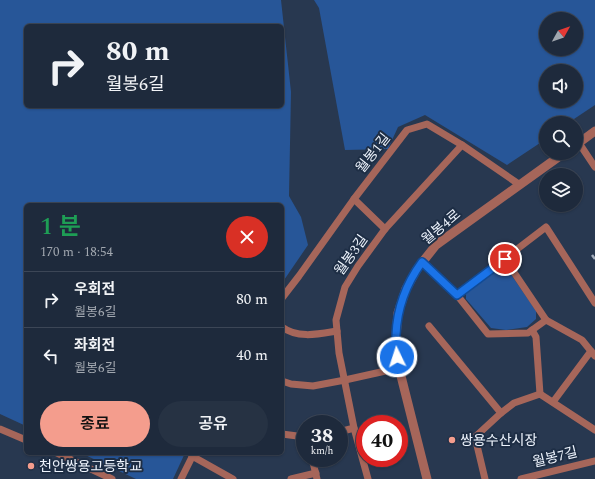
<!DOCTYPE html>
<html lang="ko">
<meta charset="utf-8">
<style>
:root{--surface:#1e2a3c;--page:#263243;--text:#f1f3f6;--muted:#a1a7af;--line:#3c4656;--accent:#f49d8d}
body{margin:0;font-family:Spectral,"Noto Sans KR",serif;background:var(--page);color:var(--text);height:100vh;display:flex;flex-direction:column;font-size:15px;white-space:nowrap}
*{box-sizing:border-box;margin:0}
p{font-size:13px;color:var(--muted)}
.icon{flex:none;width:22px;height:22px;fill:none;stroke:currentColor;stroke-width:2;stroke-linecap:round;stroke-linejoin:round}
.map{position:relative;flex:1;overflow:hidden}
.panel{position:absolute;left:24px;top:203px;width:260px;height:252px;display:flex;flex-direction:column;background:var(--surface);border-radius:6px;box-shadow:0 1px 3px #0004,0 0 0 1px var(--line)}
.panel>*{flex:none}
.hud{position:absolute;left:24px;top:24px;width:260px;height:84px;border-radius:6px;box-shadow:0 1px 3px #0004,0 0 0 1px var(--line);background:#1e2a3c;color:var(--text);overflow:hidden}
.needle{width:26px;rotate:50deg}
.controls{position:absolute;left:539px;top:12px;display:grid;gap:8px}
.controls a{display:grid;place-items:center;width:44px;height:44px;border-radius:50%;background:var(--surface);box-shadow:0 1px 3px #0004,0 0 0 1px var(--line);font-size:20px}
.speed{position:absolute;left:296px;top:415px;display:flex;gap:8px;font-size:20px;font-weight:700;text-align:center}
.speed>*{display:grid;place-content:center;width:52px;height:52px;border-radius:50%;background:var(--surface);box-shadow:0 1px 3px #0004,0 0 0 1px var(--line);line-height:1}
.speed small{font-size:10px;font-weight:400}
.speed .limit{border:6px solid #d22;background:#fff;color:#111}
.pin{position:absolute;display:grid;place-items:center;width:34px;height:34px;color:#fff;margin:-17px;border:2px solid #fff;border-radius:50%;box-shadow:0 1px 4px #0007}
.me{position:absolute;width:44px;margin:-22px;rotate:356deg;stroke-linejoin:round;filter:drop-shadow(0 0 3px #0008)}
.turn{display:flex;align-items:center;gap:14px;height:84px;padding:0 16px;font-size:18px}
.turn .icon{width:52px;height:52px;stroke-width:2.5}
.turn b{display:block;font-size:28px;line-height:34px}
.round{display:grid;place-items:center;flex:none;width:42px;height:42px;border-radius:21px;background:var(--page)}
.head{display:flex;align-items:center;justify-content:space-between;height:68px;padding:0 16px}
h1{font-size:24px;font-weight:600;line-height:30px;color:#1e9e55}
.button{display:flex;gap:8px;margin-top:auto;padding:8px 16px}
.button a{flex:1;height:46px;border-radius:24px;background:var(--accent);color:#111;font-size:16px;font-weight:600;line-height:46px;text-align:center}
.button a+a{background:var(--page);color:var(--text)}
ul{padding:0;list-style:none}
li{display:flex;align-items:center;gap:12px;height:56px;padding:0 16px;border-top:1px solid var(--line)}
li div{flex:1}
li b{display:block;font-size:15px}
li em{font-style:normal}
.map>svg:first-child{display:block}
.green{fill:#275698;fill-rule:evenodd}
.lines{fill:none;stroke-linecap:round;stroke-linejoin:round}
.minor{stroke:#a6665a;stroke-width:7}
.tertiary{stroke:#a6665a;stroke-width:9}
.rail{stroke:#a2acbb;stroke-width:2.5;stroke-dasharray:8 4;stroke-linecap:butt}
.route-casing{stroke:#114b97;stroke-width:10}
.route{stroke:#1a73e8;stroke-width:7}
.poi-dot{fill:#f49d8d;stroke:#1e2e45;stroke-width:1.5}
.labels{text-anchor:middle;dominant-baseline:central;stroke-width:4;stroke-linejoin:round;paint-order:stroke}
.street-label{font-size:14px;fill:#eef4fd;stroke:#1e2e45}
.poi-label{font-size:14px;fill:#eef4fd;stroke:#1e2e45;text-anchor:start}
</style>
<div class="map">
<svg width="595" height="479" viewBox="0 0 595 479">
<rect width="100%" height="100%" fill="#283850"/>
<g class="green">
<path d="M0 0H281L291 92 289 196 301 217 308 245 282 283V205H26V426L0 414ZM26 26H282V106H26Z"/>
<path d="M314 0H595V105L568 123H546V139L507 165 425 115 398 127 388 149 345 150 319 8ZM546 19H576V49H546ZM546 71H576V101H546Z"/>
<polygon points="501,267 506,267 536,311 536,319 527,327 506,330 491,328 466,299 466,293"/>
<polygon points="81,453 185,453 173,479 136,479"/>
</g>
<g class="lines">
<g class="minor">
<polyline points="579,143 595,167"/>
<polyline points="354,199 385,229"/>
<polyline points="505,259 546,320"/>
<polyline points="422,263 457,295 488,334 528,333 546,320 582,340 595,356"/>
<polyline points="457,295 546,227 595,303"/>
<polyline points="282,298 299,276 354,199 407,130 427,124 462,145 520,185"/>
<polyline points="429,326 501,413"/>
<path d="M282 327C298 339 319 334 337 331"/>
<polyline points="532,330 536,337 540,394"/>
<polyline points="282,381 291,384 313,386 345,380 399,368"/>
<polyline points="553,402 591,351"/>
<polyline points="0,429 26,440"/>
<polyline points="339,432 354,428"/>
<polyline points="282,434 305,437"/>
<polyline points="57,453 112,479"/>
<polyline points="192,456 233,479"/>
<polyline points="312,458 317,479"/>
<polyline points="181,479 194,453"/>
<polyline points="291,479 316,473"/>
<polyline points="368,479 354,428 339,353 336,320 345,287 358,266 385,229 462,145"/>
<polyline points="485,479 475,437 501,413 514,403 540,394 595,430"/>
<polyline points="521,479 595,461"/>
</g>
<g class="tertiary">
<polyline points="576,145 595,131"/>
<polyline points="427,479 399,368 396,336 398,313 406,289 417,269 436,245 564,153"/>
</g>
<polyline class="rail" points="592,255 595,259"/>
</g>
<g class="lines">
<defs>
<path id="route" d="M397 357C397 350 395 342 396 335 397 309 406 284 422 262L457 295 505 259"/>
</defs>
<use href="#route" class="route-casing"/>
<use href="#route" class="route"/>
</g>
<g class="poi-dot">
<circle cx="452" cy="440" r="4"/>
<circle cx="31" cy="466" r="4"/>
</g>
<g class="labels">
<g class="street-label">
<text transform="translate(373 153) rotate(-52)">월봉1길</text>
<text transform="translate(441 227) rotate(-40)">월봉4로</text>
<text transform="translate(351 255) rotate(-55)">월봉3길</text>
<text transform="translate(555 457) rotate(-14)">월봉7길</text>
</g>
<g class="poi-label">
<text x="460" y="440">쌍용수산시장</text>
<text x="39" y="466">천안쌍용고등학교</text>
</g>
</g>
</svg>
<div class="controls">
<a><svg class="needle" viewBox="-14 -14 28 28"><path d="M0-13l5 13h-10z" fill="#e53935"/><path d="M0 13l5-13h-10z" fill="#a1a7af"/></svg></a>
<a><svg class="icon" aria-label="sound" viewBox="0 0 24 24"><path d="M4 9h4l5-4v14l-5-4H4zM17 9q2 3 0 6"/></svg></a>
<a><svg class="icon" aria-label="search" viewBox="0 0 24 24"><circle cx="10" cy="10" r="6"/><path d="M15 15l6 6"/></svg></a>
<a><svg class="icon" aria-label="layers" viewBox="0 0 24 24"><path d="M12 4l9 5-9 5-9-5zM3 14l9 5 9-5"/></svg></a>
</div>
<div class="speed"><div>38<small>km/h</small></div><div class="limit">40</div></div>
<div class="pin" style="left:505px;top:259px;background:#d93025"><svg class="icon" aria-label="arrive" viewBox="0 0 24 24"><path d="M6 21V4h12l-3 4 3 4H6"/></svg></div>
<svg class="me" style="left:397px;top:357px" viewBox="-20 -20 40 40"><circle r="17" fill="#1a73e8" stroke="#fff" stroke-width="3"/><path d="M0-11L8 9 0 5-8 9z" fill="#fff"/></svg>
<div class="hud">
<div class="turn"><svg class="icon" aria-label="right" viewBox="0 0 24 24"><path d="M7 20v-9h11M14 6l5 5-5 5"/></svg><div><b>80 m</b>월봉6길</div></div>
</div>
<section class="panel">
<div class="head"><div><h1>1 분</h1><p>170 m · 18:54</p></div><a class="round" style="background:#d93025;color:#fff"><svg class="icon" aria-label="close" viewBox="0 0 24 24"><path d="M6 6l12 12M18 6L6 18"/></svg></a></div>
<ul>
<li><svg class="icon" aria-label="right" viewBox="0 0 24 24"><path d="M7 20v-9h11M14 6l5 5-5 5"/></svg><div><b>우회전</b><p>월봉6길</p></div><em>80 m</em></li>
<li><svg class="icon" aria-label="left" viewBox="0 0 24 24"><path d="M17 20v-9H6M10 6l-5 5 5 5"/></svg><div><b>좌회전</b><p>월봉6길</p></div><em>40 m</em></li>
</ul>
<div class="button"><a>종료</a><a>공유</a></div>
</section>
</div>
